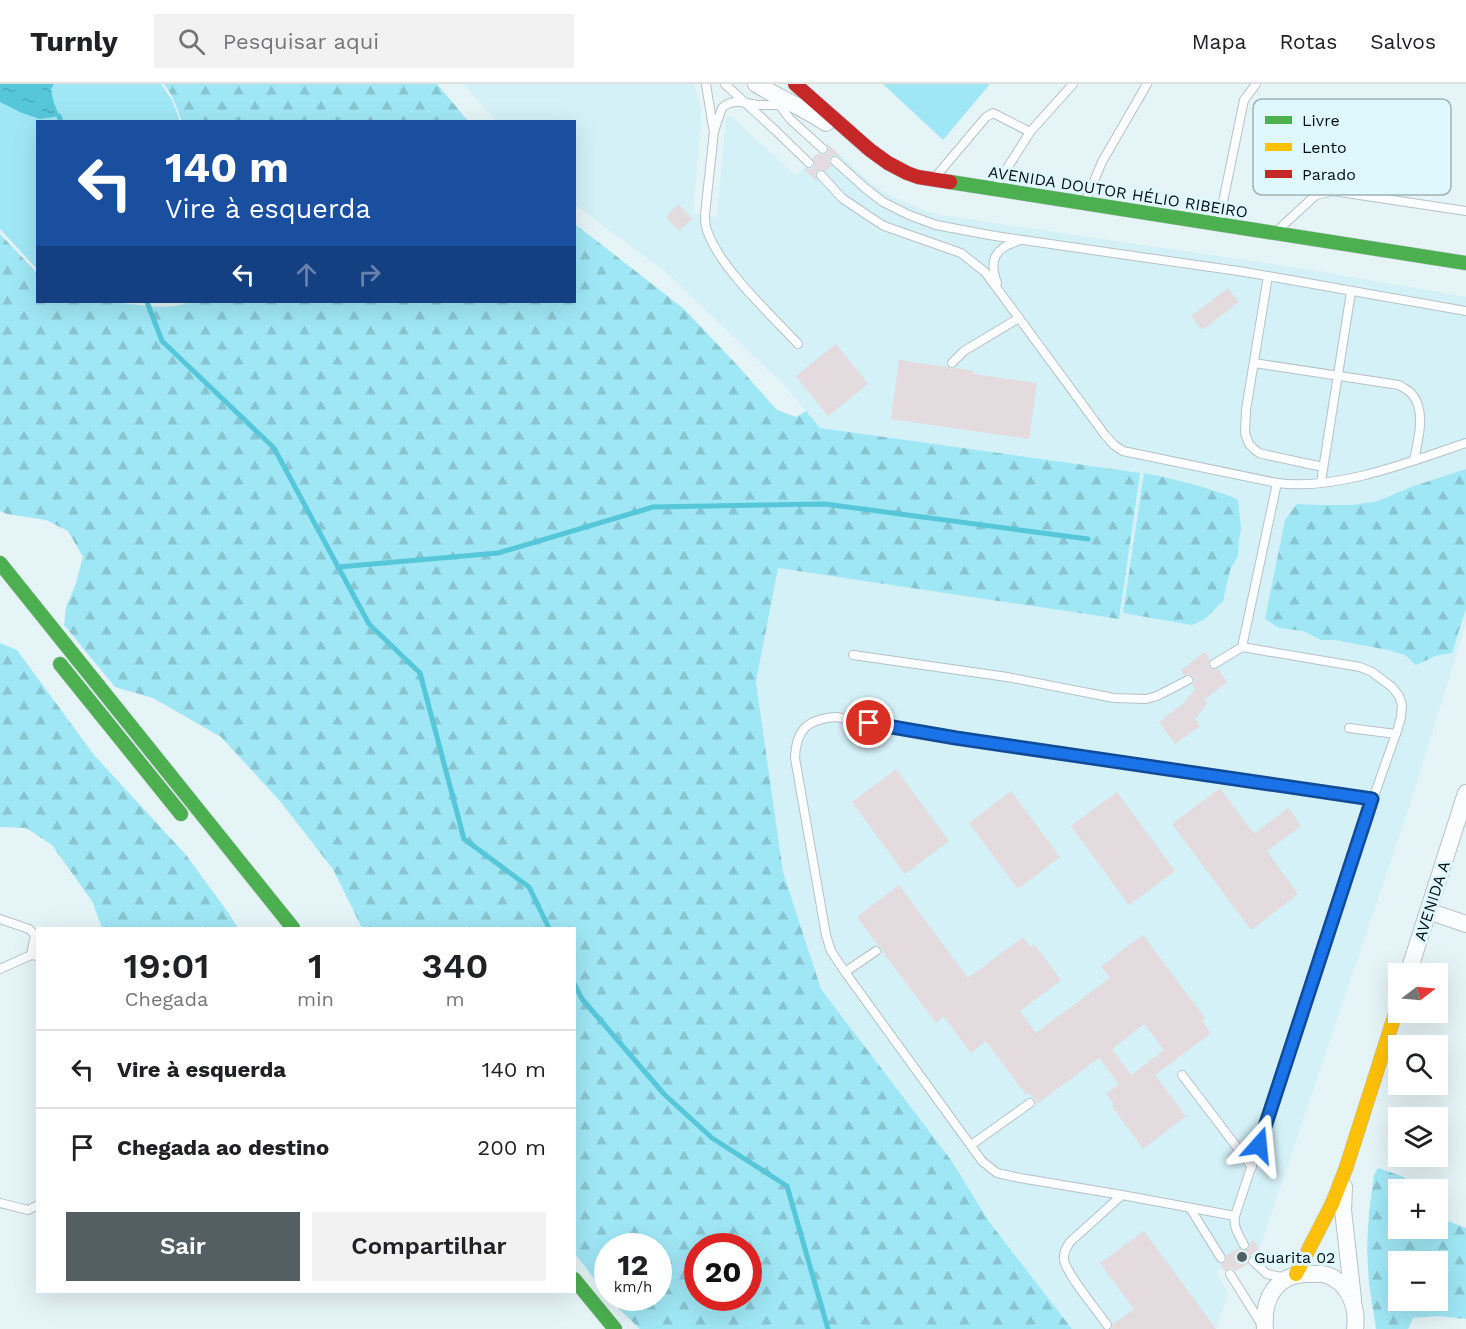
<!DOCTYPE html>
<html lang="pt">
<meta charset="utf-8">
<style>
:root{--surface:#fff;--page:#f2f2f2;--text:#202124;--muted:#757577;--line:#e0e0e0;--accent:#535f62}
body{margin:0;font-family:"Work Sans",sans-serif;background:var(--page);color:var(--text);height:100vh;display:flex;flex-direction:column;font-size:22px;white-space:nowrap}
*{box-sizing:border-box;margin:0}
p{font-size:20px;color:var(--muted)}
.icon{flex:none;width:33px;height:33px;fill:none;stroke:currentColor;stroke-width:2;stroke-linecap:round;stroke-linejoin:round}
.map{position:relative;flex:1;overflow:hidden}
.details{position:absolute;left:36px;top:843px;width:540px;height:366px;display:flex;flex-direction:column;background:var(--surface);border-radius:0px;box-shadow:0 6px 24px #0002}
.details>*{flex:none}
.top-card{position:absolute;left:36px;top:36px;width:540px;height:183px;border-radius:0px;box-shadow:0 6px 24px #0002;background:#1a4fa0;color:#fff;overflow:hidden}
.needle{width:39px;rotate:74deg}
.controls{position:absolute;left:1388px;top:879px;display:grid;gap:12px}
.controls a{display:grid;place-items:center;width:60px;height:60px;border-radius:0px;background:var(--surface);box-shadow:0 6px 24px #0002;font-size:30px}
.speed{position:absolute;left:594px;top:1149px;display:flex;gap:12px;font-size:30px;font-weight:700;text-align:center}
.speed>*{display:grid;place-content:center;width:78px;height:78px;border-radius:50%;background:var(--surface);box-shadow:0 6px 24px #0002;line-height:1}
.speed small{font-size:15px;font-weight:400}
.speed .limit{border:9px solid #d22;background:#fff;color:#111}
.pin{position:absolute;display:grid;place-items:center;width:51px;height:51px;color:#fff;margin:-26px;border:3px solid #fff;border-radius:50%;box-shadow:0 2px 6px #0007}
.me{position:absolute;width:66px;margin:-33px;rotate:18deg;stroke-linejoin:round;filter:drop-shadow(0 0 4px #0008)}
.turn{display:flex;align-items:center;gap:21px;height:126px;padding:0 30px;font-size:27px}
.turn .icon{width:78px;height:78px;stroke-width:2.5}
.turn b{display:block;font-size:42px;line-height:51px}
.lanes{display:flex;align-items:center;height:57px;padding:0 30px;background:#0003;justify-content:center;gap:30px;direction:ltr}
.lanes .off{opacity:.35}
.eta{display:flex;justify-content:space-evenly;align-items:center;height:102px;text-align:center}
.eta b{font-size:36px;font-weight:600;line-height:42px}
.button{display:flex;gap:12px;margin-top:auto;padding:12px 30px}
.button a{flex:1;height:69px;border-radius:0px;background:var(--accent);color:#fff;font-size:24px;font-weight:600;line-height:69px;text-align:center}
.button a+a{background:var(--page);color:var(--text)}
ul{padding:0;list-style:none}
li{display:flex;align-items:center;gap:18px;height:78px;padding:0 30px;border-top:2px solid var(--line)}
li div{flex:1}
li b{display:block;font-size:22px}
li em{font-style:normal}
header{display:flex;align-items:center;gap:36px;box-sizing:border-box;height:84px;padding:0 30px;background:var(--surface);border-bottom:2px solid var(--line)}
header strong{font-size:28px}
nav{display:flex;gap:33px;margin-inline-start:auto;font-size:21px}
.search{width:420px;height:54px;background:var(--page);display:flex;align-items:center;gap:15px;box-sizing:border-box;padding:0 21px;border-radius:0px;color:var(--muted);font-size:22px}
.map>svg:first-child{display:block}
.built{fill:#d3f1f7}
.green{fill:#a0e7f5}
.forest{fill:url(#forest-firs);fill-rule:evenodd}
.water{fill:url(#water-ripples)}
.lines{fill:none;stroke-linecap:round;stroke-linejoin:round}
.stream{stroke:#56c7d9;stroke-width:5}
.building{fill:#e4dbde;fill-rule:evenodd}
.lane-casing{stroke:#b6c2c6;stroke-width:10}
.street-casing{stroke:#b6c2c6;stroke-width:18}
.fast-casing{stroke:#b6c2c6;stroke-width:15}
.slow-casing{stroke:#b6c2c6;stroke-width:15}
.jam-casing{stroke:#b6c2c6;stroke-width:15}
.lane{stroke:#fbfdfe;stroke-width:8}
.street{stroke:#fbfdfe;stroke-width:16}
.fast{stroke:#4caf50;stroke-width:14}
.slow{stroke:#ffc107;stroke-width:14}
.jam{stroke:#c62828;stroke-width:14}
.route-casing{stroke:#114b97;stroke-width:15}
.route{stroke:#1a73e8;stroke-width:10}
.poi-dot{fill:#535f62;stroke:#def8fe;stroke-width:2}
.labels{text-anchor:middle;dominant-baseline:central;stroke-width:6;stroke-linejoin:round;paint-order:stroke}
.street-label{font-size:16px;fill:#050f12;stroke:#def8fe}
.poi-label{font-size:16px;fill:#050f12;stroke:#def8fe;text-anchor:start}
.key{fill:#def8fe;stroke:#9db2b7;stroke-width:1.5}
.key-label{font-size:16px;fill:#050f12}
</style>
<header>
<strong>Turnly</strong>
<div class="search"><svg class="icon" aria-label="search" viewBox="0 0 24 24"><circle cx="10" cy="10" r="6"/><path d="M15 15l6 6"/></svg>Pesquisar aqui</div>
<nav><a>Mapa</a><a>Rotas</a><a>Salvos</a></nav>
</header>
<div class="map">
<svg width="1466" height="1245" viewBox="0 0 1466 1245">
<defs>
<pattern id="forest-firs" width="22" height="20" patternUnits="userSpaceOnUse" patternTransform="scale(1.5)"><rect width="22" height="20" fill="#a0e7f5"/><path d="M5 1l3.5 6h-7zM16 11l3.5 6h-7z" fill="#88c5d1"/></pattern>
<pattern id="water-ripples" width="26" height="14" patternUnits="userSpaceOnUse" patternTransform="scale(1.5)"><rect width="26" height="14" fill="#56c7d9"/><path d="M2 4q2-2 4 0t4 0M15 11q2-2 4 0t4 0" fill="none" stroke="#49aab9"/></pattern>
</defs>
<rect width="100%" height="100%" fill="#e5f4f7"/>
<polygon class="built" points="463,0 694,0 701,25 701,38 693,129 717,133 726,35 730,31 796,92 828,60 872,100 887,110 923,126 940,131 1312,186 1466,213 1466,539 1411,717 1260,1163 1216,1188 1228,1210 1216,1245 1072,1245 990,1139 951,1076 821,905 783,788 756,598 778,484 1119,535 908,357 820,344 786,303 666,188 575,121 574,38 497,37"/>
<g class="green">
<polygon points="0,0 161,0 172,16 180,37 38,38 37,185 0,145"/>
<polygon points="883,0 990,0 943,56"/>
</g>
<g class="forest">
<polygon points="164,0 437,0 468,37 182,37 172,12"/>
<path d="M575 140 684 225 737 281 777 326 796 333 806 327 820 344 1140 389 1119 535 778 484 756 598 783 788 821 905 951 1076 990 1139 1072 1245H640L617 1223 609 1214H658V1162H608L607 1211 575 1170 574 844H362L333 785 279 716 221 653 153 614 115 603 64 541 66 523 75 502 83 473 68 447 46 436 7 430 0 427V150L37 189 38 218C61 218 84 217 107 218 135 219 163 228 190 218H574ZM698 1162H748V1214H698Z"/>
<polygon points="1466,385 1466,524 1452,569 1435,572 1416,581 1405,571 1388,566 1335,556 1321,556 1303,547 1279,544 1265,535 1285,436 1297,420 1321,421 1352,421 1378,417 1411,403"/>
<path d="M1144 389C1165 393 1185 398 1206 404 1219 409 1225 409 1238 416L1241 443 1239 456 1238 472 1230 486 1223 517 1205 535 1192 541 1123 529Z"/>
<polygon points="0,559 17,566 94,671 186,771 227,827 238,844 102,844 92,817 52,761 26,744 0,743"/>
<path d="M1378 1084 1404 1093 1410 1105 1398 1106V1144H1437V1129L1448 1137 1466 1144V1235L1437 1232 1413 1234 1408 1245H1376L1369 1200 1367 1164 1369 1129 1374 1091ZM1398 1178H1437V1216H1398Z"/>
</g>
<polygon class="water" points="0,0 54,0 51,5 53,16 59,32 40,35 22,29 0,18"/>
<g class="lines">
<g class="stream">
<polyline points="59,32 61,38"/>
<polyline points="147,218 162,257 274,364 369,540 420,589 464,755 529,803 549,844"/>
<polyline points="338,483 498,469 653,423 825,420 1088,455"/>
<polyline points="574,899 582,915 664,1010 712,1054 787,1102 828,1245"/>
</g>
</g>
<g class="building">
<polygon points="827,60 828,60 840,72 834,71 831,72 829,76 831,82 826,87 820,85 816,87 815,90 817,96 816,97 804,85 805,84 810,85 813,84 815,80 813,74 818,69 822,71 827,70 829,66"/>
<polygon points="678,120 692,135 679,147 666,133"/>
<polygon points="1228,204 1239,218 1202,246 1191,232"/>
<polygon points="836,260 868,300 828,332 796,292"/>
<polygon points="899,276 947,283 951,285 955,284 974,287 973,290 1037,299 1029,355 891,335"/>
<polygon points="1205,568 1210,575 1208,580 1209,584 1214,586 1218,585 1227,598 1204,616 1207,620 1195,635 1200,642 1175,660 1159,638 1183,620 1195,605 1192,601 1194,597 1193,593 1189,590 1184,591 1181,586"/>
<polygon points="896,685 949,757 905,790 852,718"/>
<polygon points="1220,704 1254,750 1288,724 1301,742 1267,767 1298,810 1251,846 1172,740"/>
<polygon points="1011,707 1060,773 1018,805 969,739"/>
<polygon points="1117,708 1175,787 1129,821 1071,742"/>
<path d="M899 801 968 894 1023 853 1030 863 1034 860 1061 896 1020 927 1036 949 1110 894 1101 882 1143 851 1205 934 1202 937 1211 949 1155 991 1186 1032 1143 1065 1112 1022 1114 1020 1106 1010 1119 1000 1099 974 1037 1020 1035 1015 1029 1009 1026 1011 986 957 971 969 944 933 936 939 882 867 881 863 878 861 857 833ZM1144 940 1164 966 1131 991 1112 965Z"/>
<polygon points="1144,1147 1216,1245 1112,1245 1113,1240 1134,1225 1100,1179"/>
<polygon points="1254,1156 1263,1172 1259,1174 1255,1171 1251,1171 1247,1175 1248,1180 1236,1187 1230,1184 1224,1187 1221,1180 1226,1177 1227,1171 1239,1164 1243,1167 1247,1166 1250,1162 1250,1158"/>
</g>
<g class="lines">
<defs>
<g id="lane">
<polyline points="706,0 713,44"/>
<polyline points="725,0 776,47 809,79"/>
<polyline points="777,18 790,35 823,65"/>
<path d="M779 21C772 21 766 21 759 21 746 20 733 13 722 24L714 47 705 131C705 136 705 141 707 146 718 182 772 232 798 260"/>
<polyline points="835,77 865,104 883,118 909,131 936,141 995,152 1245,188 1466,227"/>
<path d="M821 91 842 114 867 131 884 142 961 169 985 188 1105 351 1114 361 1123 367 1277 399C1336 407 1410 378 1466 359"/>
<polyline points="937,91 986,33 993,29 1030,48"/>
<polyline points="996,102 1030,48 1073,0"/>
<polyline points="1086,116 1102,78 1147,0"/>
<polyline points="1219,137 1244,16 1256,0"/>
<polyline points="1280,144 1316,111 1333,107 1466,127"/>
<polyline points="1268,192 1246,326 1245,349 1249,360 1254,365 1259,369 1267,371 1323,383"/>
<path d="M997 199C988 175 996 164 1018 157"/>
<polyline points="952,279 964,267 1019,234"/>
<path d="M1254 279 1399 301C1403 304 1408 306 1411 309 1427 326 1418 356 1414 376"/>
<polyline points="1321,398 1351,208"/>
<polyline points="853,571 1007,593 1114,614 1146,615 1157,612 1188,596"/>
<polyline points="1214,580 1242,563"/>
<polyline points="1349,644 1396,650"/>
<polyline points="0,835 29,845 35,851 31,871"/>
<polyline points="0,885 31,871 38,872"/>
<polyline points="845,888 876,867"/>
<polyline points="1182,991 1252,1083"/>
<polyline points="971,1061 1030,1019"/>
<polyline points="0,1119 28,1126 38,1121"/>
<polyline points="1190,1124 1221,1174"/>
<path d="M1235 1132 1122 1111 1020 1094 997 1089 982 1077 845 888 831 867 826 851 795 674C796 645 808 635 836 633L956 654 1373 715"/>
<path d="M1244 1161C1239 1151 1233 1143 1235 1132L1373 715 1398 644 1401 633 1402 621 1399 612 1392 603 1372 588 1360 583 1242 563 1277 399"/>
<polyline points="1253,1177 1267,1190 1286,1194"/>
<polyline points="1230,1190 1262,1241"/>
<path d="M1107 1241C1097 1226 1067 1191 1064 1176 1063 1168 1067 1163 1070 1158L1122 1111"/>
</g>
<g id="street">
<path d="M756 0C779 14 804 24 826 39"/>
<polyline points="1428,827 1466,840"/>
<polyline points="1408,890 1466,709"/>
<polyline points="1344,1103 1343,1126 1353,1215"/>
<path d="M1265 1245C1262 1215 1276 1190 1308 1190 1313 1190 1321 1189 1327 1191 1349 1199 1358 1223 1355 1245"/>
</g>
<g id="fast">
<polyline points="950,98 1466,179"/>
<polyline points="0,479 293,844"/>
<polyline points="60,580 181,730"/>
<polyline points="574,1195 615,1245"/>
</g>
<polyline id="slow" points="1296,1190 1332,1120 1346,1084 1398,921"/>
<polyline id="jam" points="795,0 870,66 888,79 907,89 918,93 950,98"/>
</defs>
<use href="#lane" class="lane-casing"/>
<use href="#street" class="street-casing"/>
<use href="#fast" class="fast-casing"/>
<use href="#slow" class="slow-casing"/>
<use href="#jam" class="jam-casing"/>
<use href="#lane" class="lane"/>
<use href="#street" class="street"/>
<use href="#fast" class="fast"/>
<use href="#slow" class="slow"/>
<use href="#jam" class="jam"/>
</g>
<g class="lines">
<defs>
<polyline id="route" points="869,639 956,654 1372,715 1259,1061"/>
</defs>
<use href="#route" class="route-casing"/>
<use href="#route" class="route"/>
</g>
<circle class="poi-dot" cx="1242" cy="1173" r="6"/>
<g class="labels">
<g class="street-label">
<text transform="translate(1118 108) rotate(9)">AVENIDA DOUTOR HÉLIO RIBEIRO</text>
<text transform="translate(1432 817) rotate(-72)">AVENIDA A</text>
</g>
<g class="poi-label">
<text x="1254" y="1173">Guarita 02</text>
</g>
</g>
<rect x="1253" y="15" width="198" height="96" rx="9" class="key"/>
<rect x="1265" y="32" width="27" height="8" fill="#4caf50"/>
<rect x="1265" y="59" width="27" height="8" fill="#ffc107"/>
<rect x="1265" y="86" width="27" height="8" fill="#c62828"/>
<g class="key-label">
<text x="1302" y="42">Livre</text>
<text x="1302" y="69">Lento</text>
<text x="1302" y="96">Parado</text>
</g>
</svg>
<div class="controls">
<a><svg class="needle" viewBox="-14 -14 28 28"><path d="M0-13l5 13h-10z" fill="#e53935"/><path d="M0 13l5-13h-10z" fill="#757577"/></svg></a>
<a><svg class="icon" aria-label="search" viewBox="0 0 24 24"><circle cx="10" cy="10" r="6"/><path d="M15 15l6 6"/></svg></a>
<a><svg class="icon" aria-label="layers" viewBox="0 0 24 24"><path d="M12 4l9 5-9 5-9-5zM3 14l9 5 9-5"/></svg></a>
<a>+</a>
<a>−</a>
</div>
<div class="speed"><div>12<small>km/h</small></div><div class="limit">20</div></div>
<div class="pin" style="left:869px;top:639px;background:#d93025"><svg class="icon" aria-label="arrive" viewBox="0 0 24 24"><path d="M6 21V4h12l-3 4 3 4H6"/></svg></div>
<svg class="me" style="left:1259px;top:1061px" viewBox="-20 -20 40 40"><path d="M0-17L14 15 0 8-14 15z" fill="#1a73e8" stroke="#fff" stroke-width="4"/></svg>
<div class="top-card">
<div class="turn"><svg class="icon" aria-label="left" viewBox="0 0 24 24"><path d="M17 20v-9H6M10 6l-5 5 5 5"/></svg><div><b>140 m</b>Vire à esquerda</div></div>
<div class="lanes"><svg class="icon" aria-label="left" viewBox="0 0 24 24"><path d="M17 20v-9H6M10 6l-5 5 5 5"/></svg><svg class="icon off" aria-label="ahead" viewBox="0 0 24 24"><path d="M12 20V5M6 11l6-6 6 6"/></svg><svg class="icon off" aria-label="right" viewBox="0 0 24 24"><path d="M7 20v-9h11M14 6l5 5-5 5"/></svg></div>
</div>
<section class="details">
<div class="eta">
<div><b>19:01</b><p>Chegada</p></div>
<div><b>1</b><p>min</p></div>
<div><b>340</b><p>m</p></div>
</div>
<ul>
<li><svg class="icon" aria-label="left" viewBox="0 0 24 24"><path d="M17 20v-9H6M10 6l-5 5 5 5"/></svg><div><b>Vire à esquerda</b></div><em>140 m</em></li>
<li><svg class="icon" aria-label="arrive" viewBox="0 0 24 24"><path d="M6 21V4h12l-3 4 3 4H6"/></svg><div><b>Chegada ao destino</b></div><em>200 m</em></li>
</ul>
<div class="button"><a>Sair</a><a>Compartilhar</a></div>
</section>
</div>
